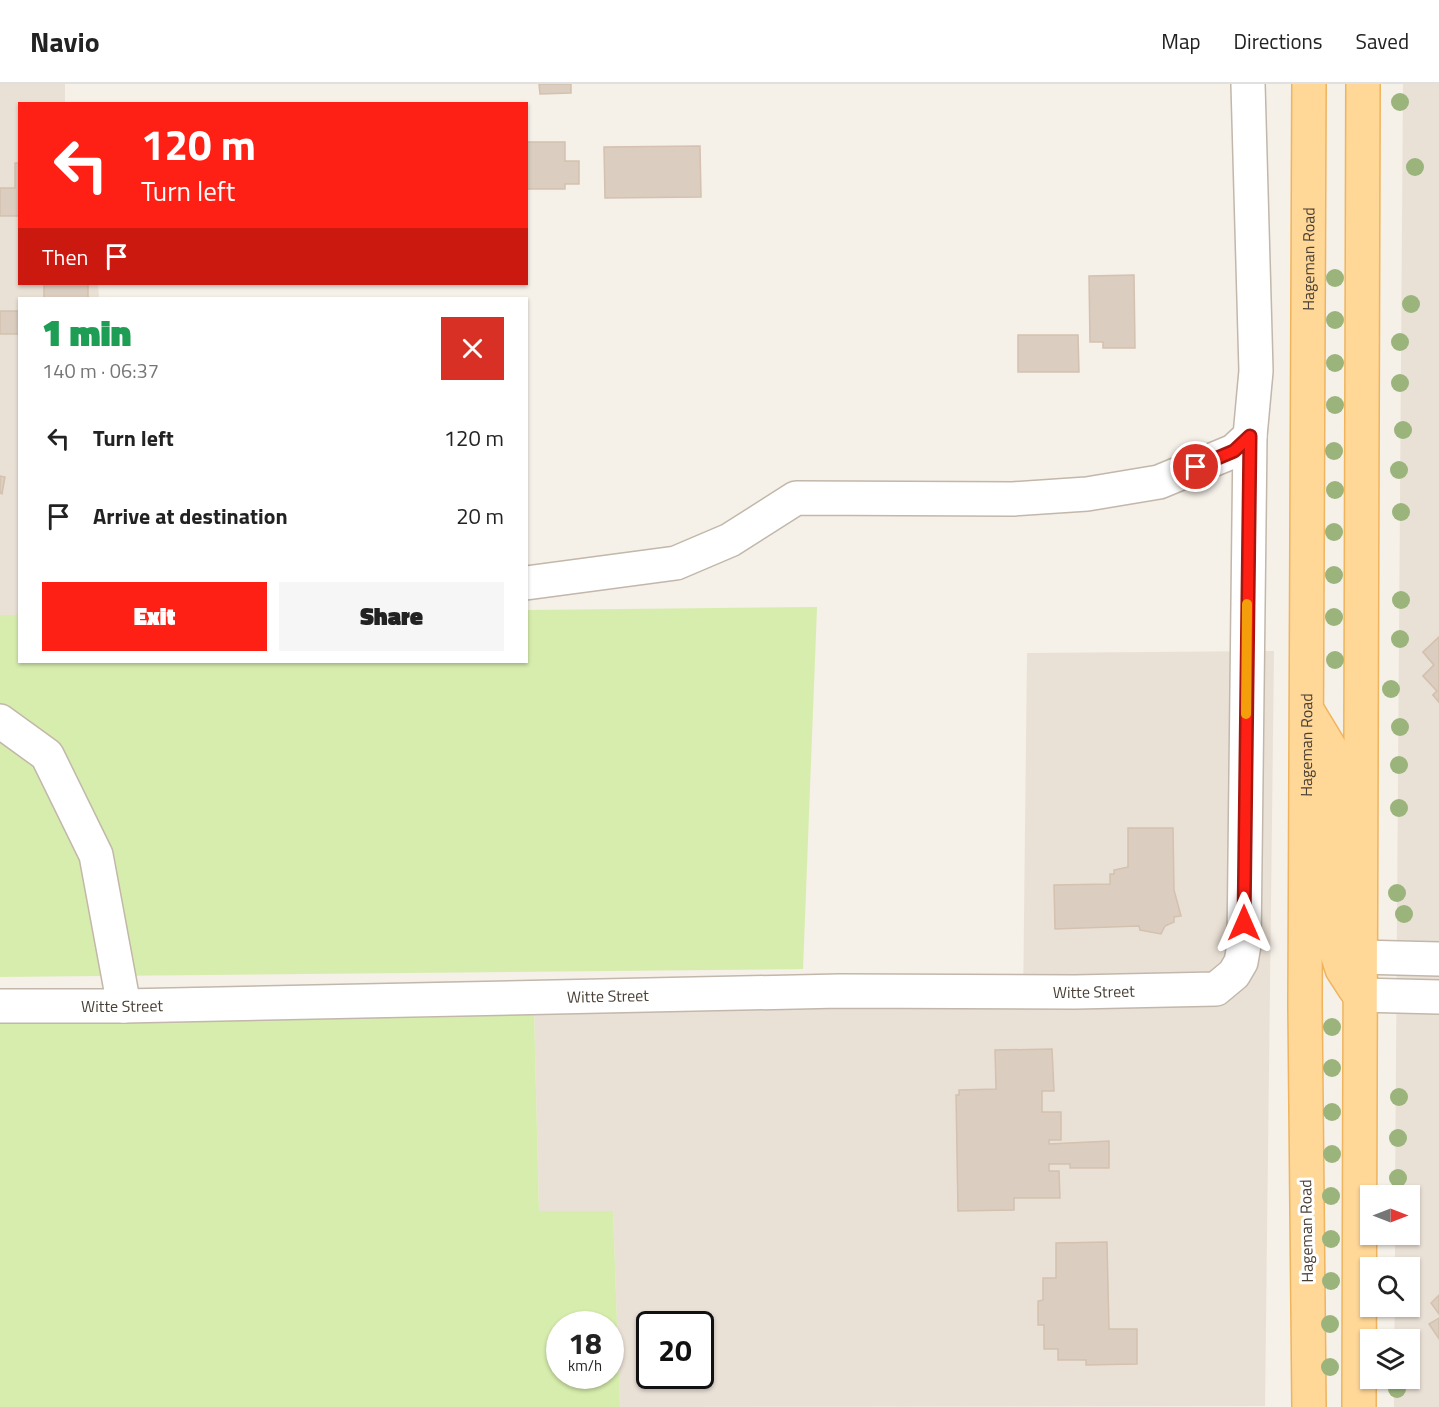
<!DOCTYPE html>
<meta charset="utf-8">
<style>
:root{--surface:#fff;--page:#f6f6f6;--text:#222;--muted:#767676;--line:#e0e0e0;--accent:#ff2015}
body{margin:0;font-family:"Titillium Web",sans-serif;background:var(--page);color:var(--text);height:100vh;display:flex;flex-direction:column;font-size:22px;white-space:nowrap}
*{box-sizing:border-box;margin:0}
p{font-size:20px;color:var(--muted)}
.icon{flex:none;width:33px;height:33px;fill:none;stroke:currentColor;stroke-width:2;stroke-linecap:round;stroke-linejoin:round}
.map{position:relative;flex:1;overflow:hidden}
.sheet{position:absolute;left:18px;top:213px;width:510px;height:366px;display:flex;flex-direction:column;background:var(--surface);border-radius:0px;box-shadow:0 2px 4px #0004}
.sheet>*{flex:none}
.banner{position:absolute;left:18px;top:18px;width:510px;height:183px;border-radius:0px;box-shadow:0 2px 4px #0004;background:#ff2015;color:#fff;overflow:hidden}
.needle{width:39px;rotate:90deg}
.fabs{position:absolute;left:1360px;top:1101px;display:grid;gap:12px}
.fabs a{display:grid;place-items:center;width:60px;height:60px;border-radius:0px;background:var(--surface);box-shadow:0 2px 4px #0004;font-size:30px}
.speed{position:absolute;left:546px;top:1227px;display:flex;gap:12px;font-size:30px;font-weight:700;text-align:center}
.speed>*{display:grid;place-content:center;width:78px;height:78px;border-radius:50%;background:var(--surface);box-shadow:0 2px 4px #0004;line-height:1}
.speed small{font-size:15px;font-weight:400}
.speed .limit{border:3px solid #111;border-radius:9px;background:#fff;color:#111}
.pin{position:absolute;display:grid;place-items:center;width:51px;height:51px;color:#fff;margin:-26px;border:3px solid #fff;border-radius:50%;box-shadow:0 2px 6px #0007}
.me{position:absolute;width:66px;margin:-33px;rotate:0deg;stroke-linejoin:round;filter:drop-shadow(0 0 4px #0008)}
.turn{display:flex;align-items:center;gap:21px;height:126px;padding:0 24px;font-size:27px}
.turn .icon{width:78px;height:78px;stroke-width:2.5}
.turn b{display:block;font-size:42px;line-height:51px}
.then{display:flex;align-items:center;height:57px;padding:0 24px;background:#0003;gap:12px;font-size:22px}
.round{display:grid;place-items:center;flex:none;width:63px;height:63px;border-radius:0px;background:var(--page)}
.head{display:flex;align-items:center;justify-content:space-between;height:102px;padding:0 24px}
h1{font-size:36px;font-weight:800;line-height:45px;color:#1e9e55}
.action{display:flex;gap:12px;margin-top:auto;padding:12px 24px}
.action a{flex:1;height:69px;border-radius:0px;background:var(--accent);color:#fff;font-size:24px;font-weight:800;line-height:69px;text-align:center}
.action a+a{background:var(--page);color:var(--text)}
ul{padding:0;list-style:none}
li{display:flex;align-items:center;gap:18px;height:78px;padding:0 24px}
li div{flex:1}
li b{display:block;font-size:22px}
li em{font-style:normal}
header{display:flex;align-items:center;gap:36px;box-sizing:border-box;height:84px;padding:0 30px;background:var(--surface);border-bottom:2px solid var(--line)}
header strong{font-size:28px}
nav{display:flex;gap:33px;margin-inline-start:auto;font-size:21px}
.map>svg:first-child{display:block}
.residential{fill:#eae1d6;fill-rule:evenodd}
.green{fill:#d7edad;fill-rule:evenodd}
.building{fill:#dbcdbf;stroke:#d4c1af;stroke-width:1.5}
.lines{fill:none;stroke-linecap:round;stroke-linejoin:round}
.minor-casing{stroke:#c2b7aa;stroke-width:36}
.major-casing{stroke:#efb45d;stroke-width:36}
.minor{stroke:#fff;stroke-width:33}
.major{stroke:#ffd797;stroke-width:33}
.tree{fill:#9bb47c}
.route-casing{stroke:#a6150e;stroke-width:15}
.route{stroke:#ff2015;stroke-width:10}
.slow{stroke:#f59e0b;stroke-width:10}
.labels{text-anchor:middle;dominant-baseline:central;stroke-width:6;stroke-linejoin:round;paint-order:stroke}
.street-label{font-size:16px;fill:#4a4036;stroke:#fff}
</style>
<header>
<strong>Navio</strong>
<nav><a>Map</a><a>Directions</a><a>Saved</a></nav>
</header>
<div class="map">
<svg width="1439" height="1323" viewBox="0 0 1439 1323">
<rect width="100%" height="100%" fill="#f5f0e8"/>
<g class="residential">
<polygon points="0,0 65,0 65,19 20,20 20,200 98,200 99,214 20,214 19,531 0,531"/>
<polygon points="1403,0 1439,0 1439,1323 1394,1323 1394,1295 1410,1294 1410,1256 1394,1255 1395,1223 1410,1222 1410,1184 1395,1183 1395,1151 1410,1150 1410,1112 1395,1111"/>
<path d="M1274 567 1265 1322 620 1323 613 1127H539L534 926 1023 924 1027 569ZM650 1240H700V1292H650Z"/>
</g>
<g class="green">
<polygon points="817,523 803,885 0,893 0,531 19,531 20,578 526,578 527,526"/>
<path d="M534 926 539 1127H613L620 1323H0V936ZM560 1240H610V1292H560Z"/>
</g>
<g class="building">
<polygon points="539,0 571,0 571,9 540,10"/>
<polygon points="526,58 565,58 565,77 579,77 579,100 565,100 565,105 526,105"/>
<polygon points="700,62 701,113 605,114 604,63"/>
<polygon points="15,79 20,79 20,132 0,132 0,104 15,104"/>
<polygon points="1134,191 1135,264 1103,264 1103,258 1090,258 1089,192"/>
<rect x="44" y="200" width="44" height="14"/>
<rect x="0" y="227" width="20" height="23"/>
<polygon points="1018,251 1078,251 1079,288 1018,288"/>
<polygon points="0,392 5,393 2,410 0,409"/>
<polygon points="1439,553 1439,618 1433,611 1437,607 1423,592 1434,581 1423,568"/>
<polygon points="1439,553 1439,618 1433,611 1437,607 1423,592 1434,581 1423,568"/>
<polygon points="1128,744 1173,744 1174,806 1181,832 1174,833 1174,838 1165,842 1161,850 1140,846 1139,842 1055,845 1054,801 1110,800 1110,790 1114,790 1114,786 1128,783"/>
<polygon points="1052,965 1054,1007 1042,1007 1042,1028 1061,1028 1061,1056 1049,1056 1049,1060 1109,1057 1109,1084 1070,1084 1070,1080 1049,1080 1049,1087 1059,1087 1060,1114 1014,1114 1014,1126 958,1127 956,1011 959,1011 959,1006 996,1005 995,966"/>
<polygon points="1107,1158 1109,1245 1137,1245 1137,1280 1086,1281 1086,1276 1058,1276 1058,1265 1044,1265 1044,1241 1038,1241 1038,1217 1043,1216 1043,1194 1056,1194 1056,1159"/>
<polygon points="1439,1211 1439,1230 1431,1219"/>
<polygon points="1439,1234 1439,1255 1429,1240"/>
</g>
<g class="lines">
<defs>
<g id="minor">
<polyline points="526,499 676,479 730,456 796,414 1013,415 1087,410 1159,398 1234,367 1250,352 1256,287 1248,0"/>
<polyline points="0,637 47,671 96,771 124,922"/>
<polyline points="1359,873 1439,875"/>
<polyline points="1359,911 1439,913"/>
<path id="s1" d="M0 922H124L840 907 1075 908 1216 905 1234 890 1241 878 1244 861 1250 352"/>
</g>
<g id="major">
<polyline points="1307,626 1333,669 1333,857 1342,885 1355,905"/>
<path id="s2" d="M1309 1323 1305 921 1309 0"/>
<polyline points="1359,1323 1363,0"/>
</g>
</defs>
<use href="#minor" class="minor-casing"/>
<use href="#major" class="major-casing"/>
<use href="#minor" class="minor"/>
<use href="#major" class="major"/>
</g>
<g class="tree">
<circle cx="1400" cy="18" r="9"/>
<circle cx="1415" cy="83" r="9"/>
<circle cx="1335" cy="194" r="9"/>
<circle cx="1411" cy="220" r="9"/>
<circle cx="1335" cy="236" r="9"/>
<circle cx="1400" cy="258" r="9"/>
<circle cx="1335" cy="279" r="9"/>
<circle cx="1400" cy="299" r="9"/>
<circle cx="1335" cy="321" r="9"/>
<circle cx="1403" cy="346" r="9"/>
<circle cx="1334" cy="367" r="9"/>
<circle cx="1399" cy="386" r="9"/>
<circle cx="1335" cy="406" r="9"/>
<circle cx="1401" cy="428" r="9"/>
<circle cx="1334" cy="448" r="9"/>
<circle cx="1334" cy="491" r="9"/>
<circle cx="1401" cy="516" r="9"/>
<circle cx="1334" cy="533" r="9"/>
<circle cx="1400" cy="555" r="9"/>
<circle cx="1335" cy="576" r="9"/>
<circle cx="1391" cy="605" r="9"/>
<circle cx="1400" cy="643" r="9"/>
<circle cx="1399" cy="681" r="9"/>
<circle cx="1399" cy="724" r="9"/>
<circle cx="1397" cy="809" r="9"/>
<circle cx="1404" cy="830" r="9"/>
<circle cx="1332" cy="943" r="9"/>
<circle cx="1332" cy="984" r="9"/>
<circle cx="1399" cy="1013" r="9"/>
<circle cx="1332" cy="1028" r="9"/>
<circle cx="1398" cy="1054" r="9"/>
<circle cx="1332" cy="1070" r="9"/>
<circle cx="1398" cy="1094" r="9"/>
<circle cx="1331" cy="1112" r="9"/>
<circle cx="1331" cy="1155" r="9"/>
<circle cx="1331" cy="1197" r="9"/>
<circle cx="1330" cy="1240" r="9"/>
<circle cx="1330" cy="1283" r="9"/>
<circle cx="1397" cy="1305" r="9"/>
</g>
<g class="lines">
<defs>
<polyline id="route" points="1196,383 1234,367 1250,352 1244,839"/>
</defs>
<use href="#route" class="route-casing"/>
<use href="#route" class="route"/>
<polyline class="slow" points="1246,630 1247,520"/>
</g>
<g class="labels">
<g class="street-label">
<text stroke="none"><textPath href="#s2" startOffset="1148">Hageman Road</textPath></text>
<text stroke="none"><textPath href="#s2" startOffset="662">Hageman Road</textPath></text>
<text stroke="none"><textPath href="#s1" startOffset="1094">Witte Street</textPath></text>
<text stroke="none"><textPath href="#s1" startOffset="608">Witte Street</textPath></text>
<text stroke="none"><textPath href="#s1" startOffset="122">Witte Street</textPath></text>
<text transform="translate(1306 1147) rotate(-91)">Hageman Road</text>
</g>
</g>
</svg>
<div class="fabs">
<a><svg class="needle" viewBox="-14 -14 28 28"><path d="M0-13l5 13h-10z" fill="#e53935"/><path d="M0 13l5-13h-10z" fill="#767676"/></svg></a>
<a><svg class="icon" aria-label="search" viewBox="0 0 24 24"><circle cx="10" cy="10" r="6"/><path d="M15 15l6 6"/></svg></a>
<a><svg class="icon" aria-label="layers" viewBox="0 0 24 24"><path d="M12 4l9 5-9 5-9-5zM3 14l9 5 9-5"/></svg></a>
</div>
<div class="speed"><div>18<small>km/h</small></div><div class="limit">20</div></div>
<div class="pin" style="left:1196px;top:383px;background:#d93025"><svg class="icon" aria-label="arrive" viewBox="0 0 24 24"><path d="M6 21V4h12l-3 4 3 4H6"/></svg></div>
<svg class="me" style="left:1244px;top:839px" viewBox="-20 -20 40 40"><path d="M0-17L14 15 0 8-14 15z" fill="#ff2015" stroke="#fff" stroke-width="4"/></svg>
<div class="banner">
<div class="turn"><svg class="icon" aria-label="left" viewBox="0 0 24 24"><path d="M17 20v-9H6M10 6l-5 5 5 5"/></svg><div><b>120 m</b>Turn left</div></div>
<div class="then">Then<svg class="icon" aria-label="arrive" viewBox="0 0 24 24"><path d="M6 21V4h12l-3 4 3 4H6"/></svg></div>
</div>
<section class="sheet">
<div class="head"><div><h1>1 min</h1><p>140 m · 06:37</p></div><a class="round" style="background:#d93025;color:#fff"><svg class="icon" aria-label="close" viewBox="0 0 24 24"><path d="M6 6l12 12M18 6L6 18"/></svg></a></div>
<ul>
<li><svg class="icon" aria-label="left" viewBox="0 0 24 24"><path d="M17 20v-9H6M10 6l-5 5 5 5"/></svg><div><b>Turn left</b></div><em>120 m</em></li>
<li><svg class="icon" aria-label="arrive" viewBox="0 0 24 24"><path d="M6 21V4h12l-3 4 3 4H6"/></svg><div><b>Arrive at destination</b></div><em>20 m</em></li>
</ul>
<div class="action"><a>Exit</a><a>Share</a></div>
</section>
</div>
